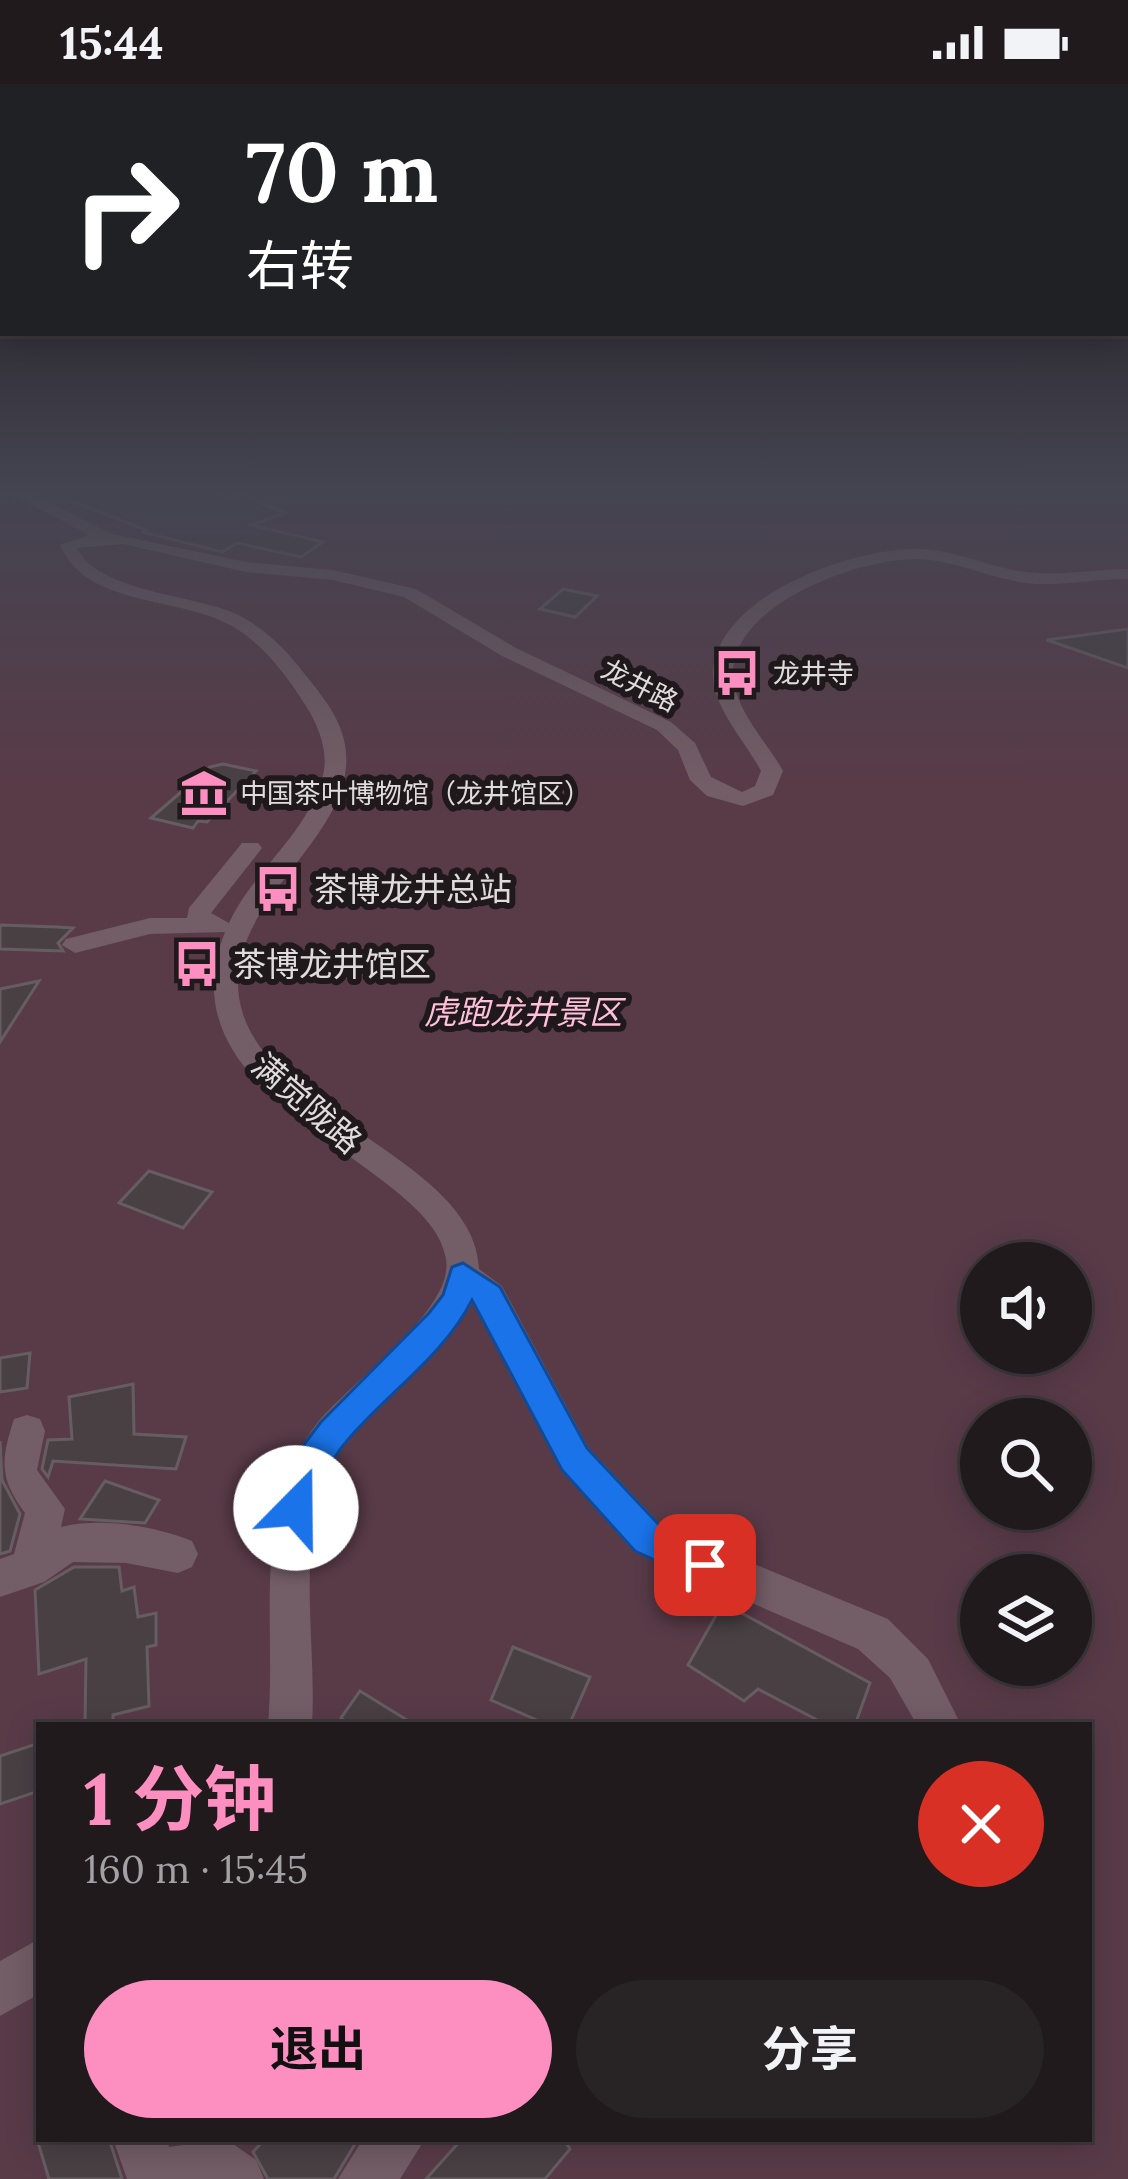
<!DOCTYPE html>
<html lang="zh">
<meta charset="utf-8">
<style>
:root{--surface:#201a1c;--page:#282325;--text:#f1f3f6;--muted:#a2a1a3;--line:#3d383b;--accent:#fd8ec0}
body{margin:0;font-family:Lora,"Noto Sans SC",serif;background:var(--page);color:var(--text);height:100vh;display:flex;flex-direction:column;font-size:45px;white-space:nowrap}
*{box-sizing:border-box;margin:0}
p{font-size:39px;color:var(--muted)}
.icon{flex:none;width:66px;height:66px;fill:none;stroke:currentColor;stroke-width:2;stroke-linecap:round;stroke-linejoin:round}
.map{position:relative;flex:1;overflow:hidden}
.details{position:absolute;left:36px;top:1638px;width:1056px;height:420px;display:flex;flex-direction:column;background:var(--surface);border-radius:0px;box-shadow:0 6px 30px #0003,0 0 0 3px var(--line)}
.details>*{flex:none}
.top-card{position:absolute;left:0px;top:0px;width:1128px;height:252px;box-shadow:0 6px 30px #0003,0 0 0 3px var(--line);background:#202124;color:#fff;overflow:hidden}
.tools{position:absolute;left:960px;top:1158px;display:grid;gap:24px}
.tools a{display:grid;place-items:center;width:132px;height:132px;border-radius:50%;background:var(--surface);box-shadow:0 6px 30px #0003,0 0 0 3px var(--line);font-size:60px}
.pin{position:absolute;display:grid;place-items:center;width:102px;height:102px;color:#fff;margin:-51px;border-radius:24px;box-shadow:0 6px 18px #0006}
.me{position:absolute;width:132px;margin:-66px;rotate:22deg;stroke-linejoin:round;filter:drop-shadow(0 0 9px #0008)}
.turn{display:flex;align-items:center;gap:42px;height:252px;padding:0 48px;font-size:54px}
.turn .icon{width:156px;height:156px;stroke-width:2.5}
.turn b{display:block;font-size:84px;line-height:102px}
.round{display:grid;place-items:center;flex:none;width:126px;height:126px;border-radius:63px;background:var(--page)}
.overview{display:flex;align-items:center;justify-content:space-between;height:204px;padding:0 48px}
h1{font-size:72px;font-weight:700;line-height:90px;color:var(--accent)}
.button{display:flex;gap:24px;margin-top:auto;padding:24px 48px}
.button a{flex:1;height:138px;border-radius:72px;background:var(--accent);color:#111;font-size:48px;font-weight:700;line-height:138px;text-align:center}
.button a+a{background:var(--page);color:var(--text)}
.status{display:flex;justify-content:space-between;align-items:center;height:84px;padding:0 60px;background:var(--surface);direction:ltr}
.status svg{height:33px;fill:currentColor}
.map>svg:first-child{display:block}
.green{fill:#593b48;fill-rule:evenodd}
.building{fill:#494044;stroke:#665d61;stroke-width:3}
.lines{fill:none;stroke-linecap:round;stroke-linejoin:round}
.minor{fill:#735d66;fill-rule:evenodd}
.route{fill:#1a73e8;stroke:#114b97;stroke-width:3}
.labels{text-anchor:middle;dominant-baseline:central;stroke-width:12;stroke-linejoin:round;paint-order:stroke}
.far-poi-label{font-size:27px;fill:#e0dbdd;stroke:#20191c;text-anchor:start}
.far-street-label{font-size:27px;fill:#e0dbdd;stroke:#20191c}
.poi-label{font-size:33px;fill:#e0dbdd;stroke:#20191c;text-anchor:start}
.park-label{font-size:33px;font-style:italic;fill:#febfd9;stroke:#20191c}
.street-label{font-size:33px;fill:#e0dbdd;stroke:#20191c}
</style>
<div class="status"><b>15:44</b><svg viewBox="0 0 49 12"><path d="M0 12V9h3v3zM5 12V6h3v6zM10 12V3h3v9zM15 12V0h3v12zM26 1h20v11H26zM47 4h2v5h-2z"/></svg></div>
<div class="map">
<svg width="1128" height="2095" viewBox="0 0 1128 2095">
<rect width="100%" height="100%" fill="#2a2225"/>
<path class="green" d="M0 404H1128V2095H0ZM981 1179H1071V1269H981ZM981 1335H1071V1425H981ZM981 1491H1071V1581H981ZM39 1641H1089V2055H39Z"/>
<g class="building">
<polygon points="39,404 195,404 228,415 242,410 285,429 251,441 323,458 301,473 237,459 222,468 143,448 146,446"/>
<polygon points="563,505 597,512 575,533 540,525"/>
<polygon points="1128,545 1128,584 1047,556"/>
<polygon points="223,680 256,687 207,738 198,737 193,744 151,734 210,683"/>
<polygon points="0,841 57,843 73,844 58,859 63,867 0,865"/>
<polygon points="39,897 0,958 0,905"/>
<polygon points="149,1087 212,1108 183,1144 119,1119"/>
<polygon points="30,1269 27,1304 0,1308 0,1274"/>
<polygon points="133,1300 134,1350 186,1353 176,1385 53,1377 48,1393 42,1385 48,1356 72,1355 69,1313"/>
<polygon points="0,1357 2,1396 20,1430 10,1467 0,1470"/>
<polygon points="105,1397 159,1416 145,1439 80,1435"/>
<polygon points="74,1483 119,1483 122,1507 134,1503 138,1533 156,1529 156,1561 147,1563 149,1622 113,1631 113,1641 85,1641 86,1575 39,1590 35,1506"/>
<polygon points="723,1519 870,1599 855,1641 827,1641 758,1605 744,1617 688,1581"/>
<polygon points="513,1563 590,1593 569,1641 548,1641 491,1616"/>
<polygon points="360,1607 415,1641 351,1641 341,1634"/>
<polygon points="39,1659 39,1707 0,1720 0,1672"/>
<polygon points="37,2055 109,2055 122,2095 49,2095"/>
<polygon points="265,2055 358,2055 334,2095 268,2095 253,2068"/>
<polygon points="462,2055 563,2055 570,2065 545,2095 426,2095"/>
</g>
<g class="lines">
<g class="minor">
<path d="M0 404 33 410 112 450 246 478 333 486 416 505 516 564 671 638 695 659 711 693 742 708 755 702 761 687C746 658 712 623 713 589 716 511 855 463 919 465 959 466 996 487 1036 489 1067 491 1097 485 1128 485V495C1097 495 1067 501 1037 500 997 498 960 477 920 475 862 473 732 519 733 590 734 625 767 658 783 687L773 711 743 722 707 712 690 696 678 666 657 646 502 572 404 513 333 496 246 488 123 460 77 464C97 507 193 511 234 529 261 541 286 565 303 588 315 603 332 623 339 641 384 748 206 815 243 930 277 1035 476 1079 479 1185L502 1202 588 1363 662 1442 888 1535 928 1575 961 1641H917L890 1594 858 1565 634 1468 562 1387 473 1217C445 1268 392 1303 355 1347 286 1430 318 1542 312 1641H268C277 1541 250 1428 315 1342 347 1300 455 1227 446 1175 441 1145 414 1122 392 1104 310 1038 174 976 225 848L150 850 75 869 62 861 66 855 150 834H187L189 824 242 759H258L262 764 211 829 229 839C254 785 308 750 323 691 329 668 318 641 306 622 286 591 263 559 230 541 178 512 86 523 60 461L89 451 23 416 0 411Z"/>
<path d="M27 1331 40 1335 45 1347 37 1386 65 1425 61 1443C100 1433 155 1442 192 1457L198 1470 192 1483 178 1489 126 1479 73 1478 44 1498 0 1513V1475L14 1470 25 1429C0 1395 0 1378 14 1335Z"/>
<polygon points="39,1855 39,1910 0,1932 0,1877"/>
<polygon points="113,2055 167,2055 169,2063 226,2055 256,2076 264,2095 127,2095"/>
<polygon points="363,2055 425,2055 400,2095 338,2095"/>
</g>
</g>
<linearGradient id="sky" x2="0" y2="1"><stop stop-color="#171314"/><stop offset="0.58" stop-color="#444451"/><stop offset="1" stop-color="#444451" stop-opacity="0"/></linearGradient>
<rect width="1128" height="698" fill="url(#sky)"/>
<path class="route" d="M463 1179 500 1203 587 1364 661 1443 718 1469 723 1481 718 1494 705 1499 635 1467 562 1386 472 1216C444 1272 385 1311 346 1358 326 1381 321 1409 309 1435L296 1440 284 1435 279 1424 302 1363 321 1338 429 1229 443 1211 452 1183Z"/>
<defs>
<symbol id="bus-bare" viewBox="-9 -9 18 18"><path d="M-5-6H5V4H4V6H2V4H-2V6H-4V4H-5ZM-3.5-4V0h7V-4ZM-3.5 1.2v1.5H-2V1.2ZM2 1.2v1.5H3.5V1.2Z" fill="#fd8ec0" stroke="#20191c" stroke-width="2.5" paint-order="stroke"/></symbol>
<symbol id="museum-bare" viewBox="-9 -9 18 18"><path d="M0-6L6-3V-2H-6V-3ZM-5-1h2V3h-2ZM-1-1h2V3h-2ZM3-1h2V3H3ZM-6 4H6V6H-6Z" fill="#fd8ec0" stroke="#20191c" stroke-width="2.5" paint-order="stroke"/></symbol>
</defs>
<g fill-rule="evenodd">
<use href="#bus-bare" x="704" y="556" width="66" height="66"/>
<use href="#museum-bare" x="171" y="676" width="66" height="66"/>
<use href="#bus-bare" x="245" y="772" width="66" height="66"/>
<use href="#bus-bare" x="164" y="847" width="66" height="66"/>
</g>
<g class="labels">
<g class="far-poi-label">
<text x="773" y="589">龙井寺</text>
<text x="240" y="709">中国茶叶博物馆（龙井馆区）</text>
</g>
<g class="far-street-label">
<text transform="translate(640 601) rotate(27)">龙井路</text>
</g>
<g class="poi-label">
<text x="314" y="805">茶博龙井总站</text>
<text x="233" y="880">茶博龙井馆区</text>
</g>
<g class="park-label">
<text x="523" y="928">虎跑龙井景区</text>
</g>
<g class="street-label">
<text transform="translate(307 1019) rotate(41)">满觉陇路</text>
</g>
</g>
</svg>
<div class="tools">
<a><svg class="icon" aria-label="sound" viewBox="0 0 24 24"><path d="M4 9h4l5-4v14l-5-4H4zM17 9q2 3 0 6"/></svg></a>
<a><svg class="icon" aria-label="search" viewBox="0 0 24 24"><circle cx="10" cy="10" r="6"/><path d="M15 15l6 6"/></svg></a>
<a><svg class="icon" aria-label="layers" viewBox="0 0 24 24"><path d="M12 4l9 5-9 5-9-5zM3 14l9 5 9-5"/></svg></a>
</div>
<div class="pin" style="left:705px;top:1481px;background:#d93025"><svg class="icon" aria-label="arrive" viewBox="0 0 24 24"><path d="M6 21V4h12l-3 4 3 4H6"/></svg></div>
<svg class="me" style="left:296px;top:1424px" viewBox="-20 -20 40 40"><circle r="19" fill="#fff"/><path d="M0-13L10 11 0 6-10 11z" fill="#1a73e8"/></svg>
<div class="top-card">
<div class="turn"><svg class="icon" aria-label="right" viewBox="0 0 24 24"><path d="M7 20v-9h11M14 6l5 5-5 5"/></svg><div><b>70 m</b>右转</div></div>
</div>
<section class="details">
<div class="overview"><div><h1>1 分钟</h1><p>160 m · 15:45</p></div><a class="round" style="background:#d93025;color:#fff"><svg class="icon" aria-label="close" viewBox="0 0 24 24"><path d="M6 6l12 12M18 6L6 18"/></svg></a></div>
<div class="button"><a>退出</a><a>分享</a></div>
</section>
</div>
